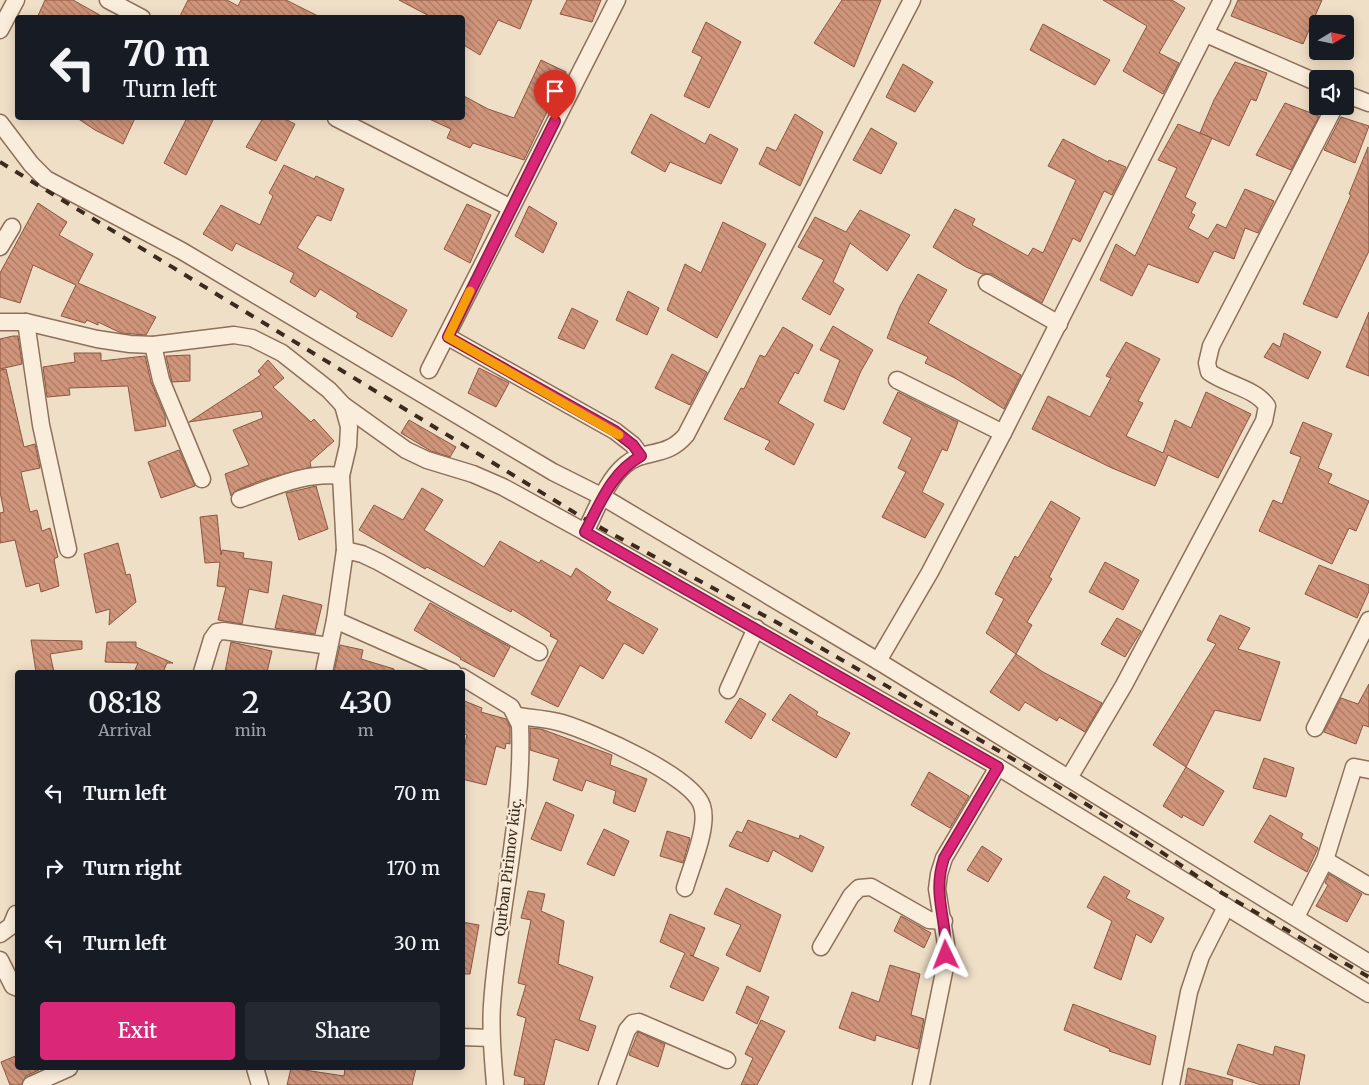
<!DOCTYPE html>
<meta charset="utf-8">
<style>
:root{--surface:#171b24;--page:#242831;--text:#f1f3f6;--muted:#9ea1a6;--accent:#db2777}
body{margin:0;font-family:Merriweather,serif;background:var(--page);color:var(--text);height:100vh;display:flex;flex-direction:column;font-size:19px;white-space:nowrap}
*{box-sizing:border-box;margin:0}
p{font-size:16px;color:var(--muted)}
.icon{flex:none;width:28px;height:28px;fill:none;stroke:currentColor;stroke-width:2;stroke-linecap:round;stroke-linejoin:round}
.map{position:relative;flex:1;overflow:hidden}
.details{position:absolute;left:15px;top:670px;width:450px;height:400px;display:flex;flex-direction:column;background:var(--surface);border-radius:5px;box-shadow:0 2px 12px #0003}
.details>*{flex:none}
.top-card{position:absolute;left:15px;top:15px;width:450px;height:105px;border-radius:5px;box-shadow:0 2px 12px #0003;background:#171b24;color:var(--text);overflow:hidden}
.needle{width:32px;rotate:80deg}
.fabs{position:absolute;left:1309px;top:15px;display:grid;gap:10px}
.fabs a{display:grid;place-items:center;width:45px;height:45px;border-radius:5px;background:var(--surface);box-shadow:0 2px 12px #0003;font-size:25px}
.pin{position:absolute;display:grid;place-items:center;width:42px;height:42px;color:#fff;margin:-51px -21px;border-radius:50% 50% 50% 0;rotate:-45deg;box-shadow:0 0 5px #0007}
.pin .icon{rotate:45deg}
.me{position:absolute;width:55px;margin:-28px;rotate:358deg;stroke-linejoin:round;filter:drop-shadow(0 0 4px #0008)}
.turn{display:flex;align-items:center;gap:18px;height:105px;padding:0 25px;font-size:22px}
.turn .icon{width:65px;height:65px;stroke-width:2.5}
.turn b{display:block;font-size:35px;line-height:42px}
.eta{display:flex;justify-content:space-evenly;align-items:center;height:85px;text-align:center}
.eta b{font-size:30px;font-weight:600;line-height:35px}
.button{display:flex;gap:10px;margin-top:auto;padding:10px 25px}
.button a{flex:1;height:58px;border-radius:5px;background:var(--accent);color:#fff;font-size:20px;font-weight:600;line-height:58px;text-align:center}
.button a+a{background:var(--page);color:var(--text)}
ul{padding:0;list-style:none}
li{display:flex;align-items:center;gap:15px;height:75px;padding:0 25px}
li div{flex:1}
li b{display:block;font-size:19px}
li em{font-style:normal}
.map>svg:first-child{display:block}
.building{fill:url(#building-back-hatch);stroke:#8d5640}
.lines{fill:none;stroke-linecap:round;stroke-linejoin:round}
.minor-casing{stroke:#8d705b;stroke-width:19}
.minor{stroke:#faeddb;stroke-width:16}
.rail{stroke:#3d2a1f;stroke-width:4;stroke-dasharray:9 9;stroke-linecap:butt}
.route-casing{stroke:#8e194d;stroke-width:12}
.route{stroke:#db2777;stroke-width:9}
.slow{stroke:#f59e0b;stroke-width:9}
.labels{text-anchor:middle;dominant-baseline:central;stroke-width:4.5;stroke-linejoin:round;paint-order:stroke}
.street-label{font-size:14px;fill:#3d2a1f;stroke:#f7ead7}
</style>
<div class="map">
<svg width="1369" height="1085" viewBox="0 0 1369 1085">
<defs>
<pattern id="building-back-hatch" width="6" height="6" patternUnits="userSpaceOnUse" patternTransform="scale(1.25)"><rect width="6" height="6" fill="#d0957b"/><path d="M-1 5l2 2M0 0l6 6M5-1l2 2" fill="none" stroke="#aa7a64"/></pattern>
</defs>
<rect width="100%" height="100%" fill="#f0dfc7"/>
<g class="building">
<polygon points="45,0 73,0 105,18 37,18"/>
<polygon points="188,0 227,0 238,6 241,0 286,0 322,18 179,18"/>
<polygon points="399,0 532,0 520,29 498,20 480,55 462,44 462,18 433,18"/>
<polygon points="567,0 601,0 592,22 560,14"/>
<polygon points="842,0 881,0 854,67 814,43"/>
<polygon points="1103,0 1172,0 1185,8 1159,53 1179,63 1163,94 1123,71 1147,26"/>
<polygon points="1238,0 1322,0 1303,44 1231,16"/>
<polygon points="706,22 741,42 709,108 684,96 702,57 692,52"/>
<polygon points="1043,24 1110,60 1095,85 1030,50"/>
<polygon points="541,60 566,72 524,160 473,143 470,148 447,138 451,129 427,118 462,118 462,95 488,109 514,118"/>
<polygon points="1235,62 1267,73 1256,101 1251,99 1229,146 1200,133 1214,100"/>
<polygon points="903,64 933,82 915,112 886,97"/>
<polygon points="1285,103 1319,116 1291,170 1256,155"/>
<polygon points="651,114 705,144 710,134 738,149 721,184 670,162 665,172 631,153"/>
<polygon points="795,114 823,132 800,186 759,164 767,147 776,151"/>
<polygon points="1341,117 1369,126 1355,163 1324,150"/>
<polygon points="77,118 135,118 123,144 95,130"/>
<polygon points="187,118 214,118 186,175 164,163"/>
<polygon points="263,118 283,118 295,124 276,161 246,147"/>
<polygon points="1178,124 1212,138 1185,197 1196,203 1191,213 1195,215 1188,228 1208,239 1217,224 1226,228 1245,189 1274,201 1258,233 1245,228 1234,259 1214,251 1198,283 1148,264 1132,296 1100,280 1116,244 1135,256 1177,168 1158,160"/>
<polygon points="871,128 897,143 881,174 853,160"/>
<polygon points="1063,139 1108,162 1109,160 1126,167 1112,195 1104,191 1080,242 1073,238 1042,303 992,274 982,274 966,267 933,247 955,209 975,219 972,225 1028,256 1033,248 1043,253 1076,180 1048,166"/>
<polygon points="1368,147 1369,251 1337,318 1303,304 1351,195 1349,194"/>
<polygon points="284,165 314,179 316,176 344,189 331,221 317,215 297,248 407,310 392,337 356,317 358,313 320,289 315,297 290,282 294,273 236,243 232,251 203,234 221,205 260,225 273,196 269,193"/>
<polygon points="38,203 67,222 59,235 93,254 78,283 156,317 146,335 121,333 98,322 98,325 87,320 85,323 61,316 76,285 33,265 20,303 0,297 0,273"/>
<polygon points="467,204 491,215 470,263 444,249"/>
<polygon points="529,206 557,223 543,253 515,236"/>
<polygon points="860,210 910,235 887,271 850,243 833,282 844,289 830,315 802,299 824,260 798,247 815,217 846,232"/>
<polygon points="723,222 766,244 717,338 667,310 685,264 701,273"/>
<polygon points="918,274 947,290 928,323 1021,375 1004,409 955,378 925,363 928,357 887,338 900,306"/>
<polygon points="628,291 659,308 647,335 616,320"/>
<polygon points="572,308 598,321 584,349 558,338"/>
<polygon points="1369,312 1369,376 1346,367"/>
<polygon points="833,326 873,350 861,371 844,410 824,401 840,360 820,350"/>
<polygon points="783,327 813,345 798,374 795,372 778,403 814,424 794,465 765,449 770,441 724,419 741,388 744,389 760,355 765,357"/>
<polygon points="1284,333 1321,352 1308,379 1264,357 1273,343 1280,347"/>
<polygon points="13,336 18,336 22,364 0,369 0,339"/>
<polygon points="1126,342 1160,359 1138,401 1143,403 1126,436 1163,453 1175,420 1191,428 1206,392 1251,414 1218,478 1168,455 1155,486 1112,468 1032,429 1048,396 1090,417 1111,378 1106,376"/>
<polygon points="74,353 101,353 101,361 145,356 151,382 165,416 166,426 135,431 128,386 69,388 70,395 47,397 43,367 75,362"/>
<polygon points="672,354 707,372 690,405 655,388"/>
<polygon points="190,355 190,381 172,382 166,356"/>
<polygon points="268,360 284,378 273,387 311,422 314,419 334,441 310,462 311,467 262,480 237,490 231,496 225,474 249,465 233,430 263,418 261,411 189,422 261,375 258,371"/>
<polygon points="479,368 509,383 496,407 468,393"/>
<polygon points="6,369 24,447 35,444 40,468 21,472 30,512 37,510 42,531 50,528 58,557 54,559 59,586 41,592 39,583 26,587 15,540 0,543 0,513 4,512 0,492 0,370"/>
<polygon points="898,392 958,422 947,451 942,449 922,492 944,504 925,538 882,517 906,472 898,468 912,438 883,423"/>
<polygon points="409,420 456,447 450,457 431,451 401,433"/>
<polygon points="1303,422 1332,434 1318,468 1332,474 1328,483 1369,501 1356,531 1349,528 1332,564 1259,531 1273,500 1282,504 1301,457 1290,453"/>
<polygon points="179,450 195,486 161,498 148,462"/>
<polygon points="316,486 328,529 299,540 286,493"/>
<polygon points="422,488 443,500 424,530 484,567 500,541 539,563 541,560 571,577 576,568 611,592 606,600 658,629 643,654 624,643 603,679 580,665 558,707 531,694 558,640 550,636 551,633 512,609 511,612 427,567 425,569 359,530 374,505 403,520"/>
<polygon points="1051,501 1080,518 1049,577 1052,579 1027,622 1032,625 1016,654 986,633 1004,599 995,594 1015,556 1018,558"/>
<polygon points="217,515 221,555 222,550 244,553 243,558 272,562 268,593 249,589 242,624 218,620 226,587 217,586 220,562 205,563 200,517"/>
<polygon points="118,543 126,575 130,574 136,602 109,625 110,609 96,613 84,554"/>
<polygon points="1105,562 1139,580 1123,610 1089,592"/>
<polygon points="1319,565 1369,585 1369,591 1357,618 1305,594"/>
<polygon points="283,595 322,605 315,634 275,628"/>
<polygon points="430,603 510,647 494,677 460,659 461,658 414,630"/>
<polygon points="1220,615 1250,628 1238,649 1280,662 1260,721 1215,710 1186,767 1153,745 1216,644 1207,640"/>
<polygon points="1117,618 1141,631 1125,657 1101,644"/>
<polygon points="31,640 82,641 82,649 50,654 54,672 36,672"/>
<polygon points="107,642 136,642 136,647 173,663 167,663 163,672 134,672 138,663 105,662"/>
<polygon points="231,642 272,651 267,672 225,672"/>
<polygon points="340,645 363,650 361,659 394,669 394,672 334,672"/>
<polygon points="1016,654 1043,672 1102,703 1085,732 1059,717 1057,721 1025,702 1019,711 990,692"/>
<polygon points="1369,684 1369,727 1363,725 1356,744 1324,732 1341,698 1358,704"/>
<polygon points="790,694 818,712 816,715 850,733 836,758 772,720"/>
<polygon points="740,698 766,714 751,739 725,722"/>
<polygon points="462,700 482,708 481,712 506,719 510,727 510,744 506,743 505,749 496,746 486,785 462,779 462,756 467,735 462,733"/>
<polygon points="530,728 541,729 612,755 610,765 647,779 635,812 613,803 616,791 586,780 582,791 553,780 559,759 530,750"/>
<polygon points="1264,758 1294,768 1286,797 1253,788"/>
<polygon points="1186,767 1224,791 1203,826 1183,815 1182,818 1163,806"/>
<polygon points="929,772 969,796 950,828 911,805"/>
<polygon points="546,802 574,815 561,851 531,839"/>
<polygon points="1270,815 1303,834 1301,838 1318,848 1307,872 1254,842"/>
<polygon points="748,820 799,839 800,835 824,847 812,872 773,850 768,862 729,846 737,831 742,833"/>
<polygon points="604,829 629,841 614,876 587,864"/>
<polygon points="667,831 690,838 683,863 660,856"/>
<polygon points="982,846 1002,859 988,882 967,870"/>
<polygon points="1329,874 1362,894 1347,922 1316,906 1328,885 1325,883"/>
<polygon points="1104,876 1130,891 1126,898 1164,918 1151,943 1136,934 1121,980 1094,968 1112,921 1087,907"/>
<polygon points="726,888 781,915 760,972 726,955 741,925 714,914"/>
<polygon points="528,891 545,894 541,911 564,921 558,964 593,977 579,1020 596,1026 588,1051 555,1039 544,1085 524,1085 525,1078 514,1075 526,1018 517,1015 526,985 518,983 531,920 521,918"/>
<polygon points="670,914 705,928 693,956 690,955 719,968 703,1001 670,987 685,953 660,942"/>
<polygon points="901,916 931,933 924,948 894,931"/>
<polygon points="462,922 479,925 470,974 462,974"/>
<polygon points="890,965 920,974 911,1015 924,1019 918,1049 876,1035 875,1041 839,1028 852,992 879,1002"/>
<polygon points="747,986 769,997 757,1024 736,1013"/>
<polygon points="1073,1004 1156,1036 1150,1065 1109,1051 1110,1049 1064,1030"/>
<polygon points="761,1020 785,1031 757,1085 741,1085 753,1058 745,1054"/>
<polygon points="638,1032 665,1044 658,1067 629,1055"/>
<polygon points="1238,1044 1273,1055 1275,1046 1305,1055 1299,1085 1261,1085 1227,1074"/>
<polygon points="18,1055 18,1068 38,1068 39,1070 26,1076 21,1085 10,1085 1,1062"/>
<polygon points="291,1068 344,1076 345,1068 416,1068 412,1085 287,1085"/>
<polygon points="1188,1068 1233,1080 1232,1085 1185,1085"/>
</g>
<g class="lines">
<defs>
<g id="minor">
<polyline points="108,0 142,18"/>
<polyline points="0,30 16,0"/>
<polyline points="1206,34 1318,83"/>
<polyline points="1345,94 1369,103"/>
<polyline points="336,118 511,208"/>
<polyline points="0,123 31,164 46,179 182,251 553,472 603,497 878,661 1369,963"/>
<polyline points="0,247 12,227"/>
<polyline points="987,283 1059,324"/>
<polyline points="0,322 26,322 97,339 130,344 153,345 234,335 252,338 282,353 329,390 343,405 406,450 427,460 473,474 503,487 585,532 998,767 1369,994"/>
<polyline points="26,322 41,425 68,549"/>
<polyline points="448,337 615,431 633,445 641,456"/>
<polyline points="153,345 161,380 202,479"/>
<polyline points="429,370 617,0"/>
<polyline points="897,380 1003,433"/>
<path d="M240 499C274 487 305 472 341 476"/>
<path d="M585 532C596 511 606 481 625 465 645 448 666 459 686 435L912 0"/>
<polyline points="345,550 362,554 379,562 539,652"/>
<polyline points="335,620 453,672"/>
<polyline points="878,661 930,572 1003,433 1222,0"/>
<polyline points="202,672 212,639 217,632 224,631 329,646"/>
<polyline points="324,672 335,620 345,550 341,476 348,446 349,427 343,405"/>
<path d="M462 677 511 707 520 725C524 819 498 912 492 1005 490 1032 493 1058 495 1085"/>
<polyline points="728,690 756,628"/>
<path d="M517 716C532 718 548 719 562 723 592 732 693 776 702 806 709 826 691 867 685 888"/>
<polyline points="1315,728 1369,620"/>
<path d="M1069 778 1124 685 1264 421 1267 406C1255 388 1227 385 1209 372L1207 363 1211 346 1335 106"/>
<polyline points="1325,860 1369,886"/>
<polyline points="1296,917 1325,860 1354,767 1369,770"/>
<polyline points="0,934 11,926 16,914"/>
<polyline points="821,947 851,896 859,888 871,887 929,920 944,921"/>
<polyline points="0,960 13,986 18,988"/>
<polyline points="462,1037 491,1038"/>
<polyline points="255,1068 260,1085"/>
<polyline points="31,1085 69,1068"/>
<polyline points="607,1085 627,1030 633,1023 639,1022 727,1060"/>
<polyline points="921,1085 945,967 946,944 937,889 939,874 944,858 998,767"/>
<polyline points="1171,1085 1189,992 1201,956 1226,907"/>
</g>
</defs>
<use href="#minor" class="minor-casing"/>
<use href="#minor" class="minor"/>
<polyline class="rail" points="0,162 590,522 778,623 1030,769 1145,841 1222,893 1369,977"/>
</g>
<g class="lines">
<defs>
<path id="route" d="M555 121 448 337 615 431 633 445 641 456C611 473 601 502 585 532L998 767 944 858C932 895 947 918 946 955"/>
</defs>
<use href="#route" class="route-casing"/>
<use href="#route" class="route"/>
<polyline class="slow" points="470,291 448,337 619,435"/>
</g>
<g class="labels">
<g class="street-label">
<text transform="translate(508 867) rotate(-83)">Qurban Pirimov küç.</text>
</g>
</g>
</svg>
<div class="fabs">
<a><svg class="needle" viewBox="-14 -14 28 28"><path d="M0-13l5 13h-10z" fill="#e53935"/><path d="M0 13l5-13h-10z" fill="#9ea1a6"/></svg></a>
<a><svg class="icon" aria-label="sound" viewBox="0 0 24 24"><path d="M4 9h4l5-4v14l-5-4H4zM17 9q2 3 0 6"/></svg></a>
</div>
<div class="pin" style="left:555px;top:121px;background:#d93025"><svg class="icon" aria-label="arrive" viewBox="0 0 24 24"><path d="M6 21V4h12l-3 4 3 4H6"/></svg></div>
<svg class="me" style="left:946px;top:955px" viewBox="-20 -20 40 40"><path d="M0-17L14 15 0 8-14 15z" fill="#db2777" stroke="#fff" stroke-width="4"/></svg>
<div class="top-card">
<div class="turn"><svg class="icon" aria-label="left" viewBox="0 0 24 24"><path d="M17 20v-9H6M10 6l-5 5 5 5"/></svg><div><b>70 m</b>Turn left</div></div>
</div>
<section class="details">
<div class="eta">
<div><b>08:18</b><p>Arrival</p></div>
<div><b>2</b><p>min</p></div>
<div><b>430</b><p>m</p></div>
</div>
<ul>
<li><svg class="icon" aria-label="left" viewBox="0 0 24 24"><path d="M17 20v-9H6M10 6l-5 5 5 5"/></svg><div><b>Turn left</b></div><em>70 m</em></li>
<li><svg class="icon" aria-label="right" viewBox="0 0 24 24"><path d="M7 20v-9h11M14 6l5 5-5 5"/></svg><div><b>Turn right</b></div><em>170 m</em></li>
<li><svg class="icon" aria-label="left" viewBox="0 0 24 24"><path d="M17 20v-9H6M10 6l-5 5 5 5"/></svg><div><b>Turn left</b></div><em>30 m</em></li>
</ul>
<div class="button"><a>Exit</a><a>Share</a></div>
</section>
</div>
